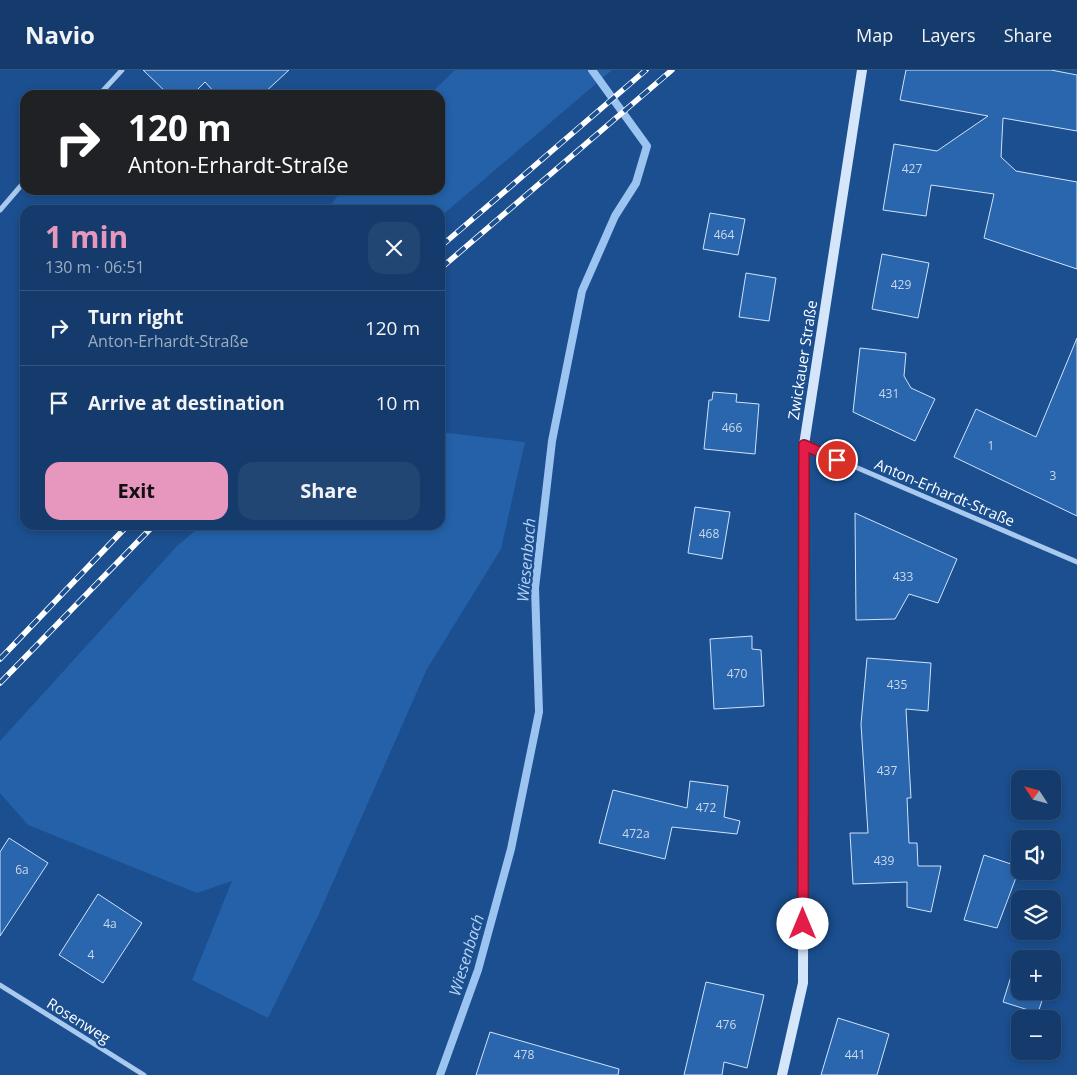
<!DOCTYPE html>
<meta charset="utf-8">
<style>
:root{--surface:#143b6b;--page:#214673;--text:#f1f3f6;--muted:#9dadc1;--line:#33557e;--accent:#e797bd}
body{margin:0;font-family:"Open Sans",sans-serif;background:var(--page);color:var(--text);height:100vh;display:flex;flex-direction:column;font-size:19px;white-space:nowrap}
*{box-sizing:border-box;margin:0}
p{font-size:16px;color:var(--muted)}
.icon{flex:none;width:28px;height:28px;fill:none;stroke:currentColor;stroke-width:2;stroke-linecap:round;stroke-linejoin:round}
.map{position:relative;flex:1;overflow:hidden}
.details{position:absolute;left:20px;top:135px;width:425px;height:325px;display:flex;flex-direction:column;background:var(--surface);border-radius:15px;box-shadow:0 2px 8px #0003,0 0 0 1px var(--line)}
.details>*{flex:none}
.hud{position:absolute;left:20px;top:20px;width:425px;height:105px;border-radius:15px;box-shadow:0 2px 8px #0003,0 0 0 1px var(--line);background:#202124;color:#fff;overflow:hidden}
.needle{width:32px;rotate:306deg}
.controls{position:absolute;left:1011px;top:700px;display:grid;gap:10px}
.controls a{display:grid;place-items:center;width:50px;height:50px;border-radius:10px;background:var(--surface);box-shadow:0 2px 8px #0003,0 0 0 1px var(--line);font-size:25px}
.pin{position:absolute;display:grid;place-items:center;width:42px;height:42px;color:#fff;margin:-21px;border:2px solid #fff;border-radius:50%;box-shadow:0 1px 5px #0007}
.me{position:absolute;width:55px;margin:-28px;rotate:0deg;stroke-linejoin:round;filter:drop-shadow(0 0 4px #0008)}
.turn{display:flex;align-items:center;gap:18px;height:105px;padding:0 25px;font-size:22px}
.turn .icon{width:65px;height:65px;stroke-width:2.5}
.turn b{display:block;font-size:35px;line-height:42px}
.round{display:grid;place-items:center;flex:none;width:52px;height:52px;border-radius:15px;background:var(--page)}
.overview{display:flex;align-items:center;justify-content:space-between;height:85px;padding:0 25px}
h1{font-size:30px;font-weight:700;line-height:38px;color:var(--accent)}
.primary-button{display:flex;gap:10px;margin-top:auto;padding:10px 25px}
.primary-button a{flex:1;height:58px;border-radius:15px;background:var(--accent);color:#111;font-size:20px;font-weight:700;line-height:58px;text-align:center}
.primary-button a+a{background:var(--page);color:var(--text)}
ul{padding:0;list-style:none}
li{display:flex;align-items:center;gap:15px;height:75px;padding:0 25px;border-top:1px solid var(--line)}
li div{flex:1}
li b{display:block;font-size:19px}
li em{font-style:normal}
header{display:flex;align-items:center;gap:30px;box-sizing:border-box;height:70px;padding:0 25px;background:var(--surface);border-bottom:1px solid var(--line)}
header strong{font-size:24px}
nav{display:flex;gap:28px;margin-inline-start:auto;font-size:18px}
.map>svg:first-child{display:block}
.green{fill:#2461a8}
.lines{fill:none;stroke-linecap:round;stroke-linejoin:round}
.stream{stroke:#9cc4f0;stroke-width:8}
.building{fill:#2a66ad;stroke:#cfe3fa}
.minor{stroke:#a9c9ee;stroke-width:5}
.secondary{stroke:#d6e6fa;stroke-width:10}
.rail-casing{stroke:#fff;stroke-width:5.5}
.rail{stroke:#1b4f8f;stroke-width:4;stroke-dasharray:11;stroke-linecap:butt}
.route-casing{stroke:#92132f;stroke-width:12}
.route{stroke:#e11d48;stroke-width:9}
.labels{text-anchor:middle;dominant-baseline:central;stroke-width:5;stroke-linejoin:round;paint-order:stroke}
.number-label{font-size:12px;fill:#cad9ea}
.street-label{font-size:15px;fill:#fff;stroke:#1b4f8f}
.water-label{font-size:16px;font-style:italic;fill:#b5d3f5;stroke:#1b4f8f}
</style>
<header>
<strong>Navio</strong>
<nav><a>Map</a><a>Layers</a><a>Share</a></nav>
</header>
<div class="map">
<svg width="1077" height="1005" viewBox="0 0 1077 1005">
<rect width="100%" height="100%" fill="#1b4f8f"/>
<g class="green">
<polygon points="455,0 612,0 440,147 440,140 327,140 342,120 440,120 440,25 429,25"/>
<polygon points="440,362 525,372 501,479 427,599 318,846 268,948 192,910 232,811 197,823 28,755 0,723 0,671 177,476 202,455 440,455"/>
</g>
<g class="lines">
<polyline class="stream" points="440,1005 478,900 511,779 539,642 535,518 552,371 582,221 615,146 636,113 647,76 592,0"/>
</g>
<g class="building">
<polygon points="143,0 289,0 262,25 217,25 205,12 192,25 169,25"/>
<polygon points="906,0 1051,0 1077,5 1077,61 1003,48 1001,87 1016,101 1077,112 1077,199 984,168 994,124 931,115 926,146 883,140 894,74 937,81 988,46 900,30"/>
<polygon points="710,143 745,149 738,185 703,179"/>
<polygon points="882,184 929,193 918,248 872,239"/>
<polygon points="746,203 776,208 769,251 739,247"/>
<polygon points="1077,268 1077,446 954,387 976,339 1036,367"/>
<polygon points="860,278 906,283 904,306 911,318 935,329 915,371 853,342"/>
<polygon points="713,322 737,324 736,332 759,334 755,384 704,379 709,330 712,330"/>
<polygon points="695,437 730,442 722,489 688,483"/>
<polygon points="855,443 957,489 938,533 909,524 895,549 856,550"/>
<polygon points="752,566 752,579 761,580 764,636 714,639 710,569"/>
<polygon points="867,588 931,593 928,641 906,639 911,728 907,728 909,773 917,773 918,796 941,796 931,842 907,837 907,812 853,814 850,763 868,763 861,654"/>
<polygon points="690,711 728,716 724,747 740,751 737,764 672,757 665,789 599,773 613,720 687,738"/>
<polygon points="9,768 48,793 0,866 0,782"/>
<polygon points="984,785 1020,797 997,858 964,850"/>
<polygon points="98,824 142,853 103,913 59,885"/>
<polygon points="1017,887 1022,889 1020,889 1020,921 1045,921 1038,943 1003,932"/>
<polygon points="706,912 764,925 747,998 724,992 722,1005 684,1005"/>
<polygon points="838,948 889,964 877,1005 821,1005"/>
<polygon points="490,962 619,999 618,1005 476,1005"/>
</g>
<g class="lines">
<g class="minor">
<polyline points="99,25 122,0"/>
<polyline points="0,140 25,111"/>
<polyline points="804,375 1077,492"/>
<polyline points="0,915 144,1005"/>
</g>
<polyline class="secondary" points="782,1005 803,913 804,375 862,0"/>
<defs>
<g id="rail">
<polyline points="440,177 646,0"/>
<polyline points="440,199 672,0"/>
<polyline points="0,589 128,455"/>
<polyline points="0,613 154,455"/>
</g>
</defs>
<use href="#rail" class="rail-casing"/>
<use href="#rail" class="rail"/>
</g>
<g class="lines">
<defs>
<polyline id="route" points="803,854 804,375 837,390"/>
</defs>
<use href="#route" class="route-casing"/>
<use href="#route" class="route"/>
</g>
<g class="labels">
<g class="number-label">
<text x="912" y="98">427</text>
<text x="724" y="164">464</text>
<text x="901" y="214">429</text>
<text x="889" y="323">431</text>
<text x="732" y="357">466</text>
<text x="991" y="375">1</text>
<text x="1053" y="405">3</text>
<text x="709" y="463">468</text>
<text x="903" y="506">433</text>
<text x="737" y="603">470</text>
<text x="897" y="614">435</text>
<text x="887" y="700">437</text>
<text x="706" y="737">472</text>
<text x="636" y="763">472a</text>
<text x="884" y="790">439</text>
<text x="22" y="799">6a</text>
<text x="110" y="853">4a</text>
<text x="91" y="884">4</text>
<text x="726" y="954">476</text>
<text x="524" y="984">478</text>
<text x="855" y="984">441</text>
</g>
<g class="street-label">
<text transform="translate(802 290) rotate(-81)">Zwickauer Straße</text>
<text transform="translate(945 422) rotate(23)">Anton-Erhardt-Straße</text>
<text transform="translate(79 950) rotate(32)">Rosenweg</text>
</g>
<g class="water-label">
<text transform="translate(526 490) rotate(-85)">Wiesenbach</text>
<text transform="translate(466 885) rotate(-73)">Wiesenbach</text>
</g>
</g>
</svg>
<div class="controls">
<a><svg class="needle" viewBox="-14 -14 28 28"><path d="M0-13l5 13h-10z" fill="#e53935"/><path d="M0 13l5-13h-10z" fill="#9dadc1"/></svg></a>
<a><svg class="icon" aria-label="sound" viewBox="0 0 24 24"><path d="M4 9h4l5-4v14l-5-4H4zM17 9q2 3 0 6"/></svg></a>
<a><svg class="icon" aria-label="layers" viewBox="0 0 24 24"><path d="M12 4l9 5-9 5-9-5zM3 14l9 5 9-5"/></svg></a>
<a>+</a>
<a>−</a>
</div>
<div class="pin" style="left:837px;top:390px;background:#d93025"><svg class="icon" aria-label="arrive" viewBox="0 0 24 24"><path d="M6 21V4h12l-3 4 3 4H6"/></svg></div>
<svg class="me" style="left:803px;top:854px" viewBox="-20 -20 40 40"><circle r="19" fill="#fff"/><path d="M0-13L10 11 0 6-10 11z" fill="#e11d48"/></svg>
<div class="hud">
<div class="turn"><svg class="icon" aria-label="right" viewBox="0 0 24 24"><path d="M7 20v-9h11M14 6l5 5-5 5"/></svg><div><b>120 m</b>Anton-Erhardt-Straße</div></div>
</div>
<section class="details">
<div class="overview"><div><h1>1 min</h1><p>130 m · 06:51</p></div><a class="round"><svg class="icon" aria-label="close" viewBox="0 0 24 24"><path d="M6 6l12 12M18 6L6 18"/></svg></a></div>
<ul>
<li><svg class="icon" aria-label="right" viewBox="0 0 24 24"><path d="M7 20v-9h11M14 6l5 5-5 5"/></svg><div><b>Turn right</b><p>Anton-Erhardt-Straße</p></div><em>120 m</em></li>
<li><svg class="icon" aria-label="arrive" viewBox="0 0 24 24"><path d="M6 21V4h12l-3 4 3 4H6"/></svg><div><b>Arrive at destination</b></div><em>10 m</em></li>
</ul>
<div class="primary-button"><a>Exit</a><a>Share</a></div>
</section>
</div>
